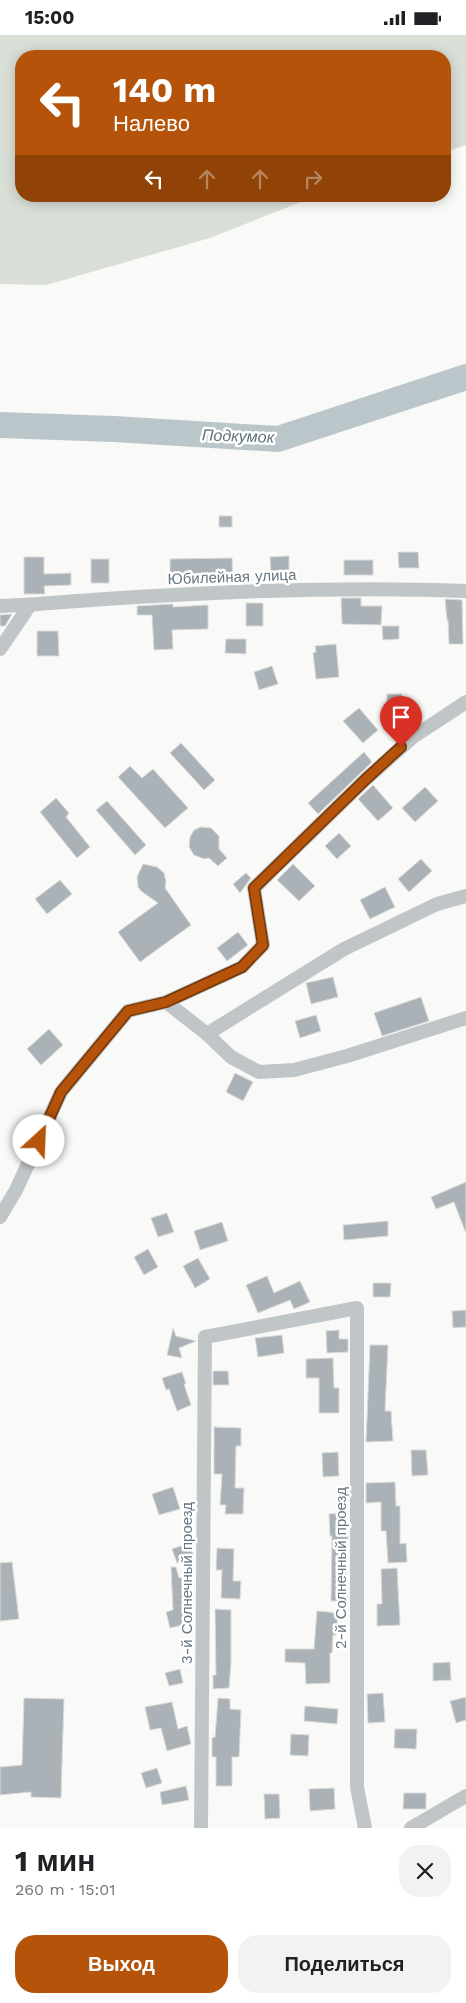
<!DOCTYPE html>
<html lang="ru">
<meta charset="utf-8">
<style>
:root{--surface:#fff;--page:#f2f2f2;--text:#202124;--muted:#757577;--accent:#b45309}
body{margin:0;font-family:"Work Sans",sans-serif;background:var(--page);color:var(--text);height:100vh;display:flex;flex-direction:column;font-size:19px;white-space:nowrap}
*{box-sizing:border-box;margin:0}
p{font-size:16px;color:var(--muted)}
.icon{flex:none;width:28px;height:28px;fill:none;stroke:currentColor;stroke-width:2;stroke-linecap:round;stroke-linejoin:round}
.map{position:relative;height:1793px;overflow:hidden}
.sheet{display:flex;flex-direction:column;background:var(--surface);flex:1}
.sheet>*{flex:none}
.top-card{position:absolute;left:15px;top:15px;width:436px;height:152px;border-radius:20px;box-shadow:0 2px 12px #0003;background:#b45309;color:#fff;overflow:hidden}
.pin{position:absolute;display:grid;place-items:center;width:42px;height:42px;color:#fff;margin:-51px -21px;border-radius:50% 50% 50% 0;rotate:-45deg;box-shadow:0 0 5px #0007}
.pin .icon{rotate:45deg}
.me{position:absolute;width:55px;margin:-28px;rotate:25deg;stroke-linejoin:round;filter:drop-shadow(0 0 4px #0008)}
.turn{display:flex;align-items:center;gap:18px;height:105px;padding:0 15px;font-size:22px}
.turn .icon{width:65px;height:65px;stroke-width:2.5}
.turn b{display:block;font-size:35px;line-height:42px}
.lanes{display:flex;align-items:center;height:48px;padding:0 15px;background:#0003;justify-content:center;gap:25px;direction:ltr}
.lanes .off{opacity:.35}
.round{display:grid;place-items:center;flex:none;width:52px;height:52px;border-radius:20px;background:var(--page)}
.overview{display:flex;align-items:center;justify-content:space-between;height:85px;padding:0 15px}
h1{font-size:30px;font-weight:700;line-height:38px}
.cta{display:flex;gap:10px;margin-top:auto;padding:10px 15px}
.cta a{flex:1;height:58px;border-radius:20px;background:var(--accent);color:#fff;font-size:20px;font-weight:700;line-height:58px;text-align:center}
.cta a+a{background:var(--page);color:var(--text)}
.status{display:flex;justify-content:space-between;align-items:center;height:35px;padding:0 25px;background:var(--surface);direction:ltr}
.status svg{height:14px;fill:currentColor}
.map>svg:first-child{display:block}
.green{fill:#d9ded6}
.lines{fill:none;stroke-linecap:round;stroke-linejoin:round}
.river{stroke:#bac6ca;stroke-width:26}
.building{fill:#aab2b7;stroke:#dbdbd9}
.minor{stroke:#c0c5c8;stroke-width:14}
.route-casing{stroke:#753606;stroke-width:12}
.route{stroke:#b45309;stroke-width:9}
.labels{text-anchor:middle;dominant-baseline:central;stroke-width:5;stroke-linejoin:round;paint-order:stroke}
.street-label{font-size:15px;fill:#667680;stroke:#fff}
.water-label{font-size:16px;font-style:italic;fill:#60747a;stroke:#fff}
</style>
<div class="status"><b>15:00</b><svg viewBox="0 0 49 12"><path d="M0 12V9h3v3zM5 12V6h3v6zM10 12V3h3v9zM15 12V0h3v12zM26 1h20v11H26zM47 4h2v5h-2z"/></svg></div>
<div class="map">
<svg width="466" height="1793" viewBox="0 0 466 1793">
<rect width="100%" height="100%" fill="#f9f9f7"/>
<polygon class="green" points="0,0 466,0 466,110 445,117 445,21 21,21 21,161 316,161 210,203 46,250 0,249"/>
<g class="lines">
<polyline class="river" points="0,390 114,394 278,404 466,342"/>
</g>
<g class="building">
<rect x="219" y="481" width="13" height="11"/>
<polygon points="398,517 418,517 419,533 399,533"/>
<polygon points="289,521 289,538 271,539 270,522"/>
<polygon points="24,522 44,522 44,539 71,538 71,550 44,551 45,559 24,559"/>
<polygon points="232,523 233,548 213,549 213,542 188,542 187,538 170,538 170,524"/>
<rect x="91" y="524" width="18" height="24"/>
<rect x="344" y="525" width="29" height="15"/>
<polygon points="341,563 361,563 361,571 382,571 381,590 342,589"/>
<polygon points="445,564 462,565 463,609 449,609 448,585 447,585"/>
<rect x="246" y="568" width="17" height="23"/>
<polygon points="173,569 173,572 208,570 208,594 172,595 173,614 154,615 152,580 137,580 137,571"/>
<polygon points="12,579 5,591 0,591 0,580"/>
<polygon points="382,591 399,591 399,604 383,605"/>
<polygon points="37,596 58,596 59,621 37,621"/>
<polygon points="226,604 246,604 246,619 225,618"/>
<polygon points="336,609 339,642 316,644 313,618 316,617 315,611"/>
<polygon points="272,631 278,649 259,655 254,637"/>
<rect x="387" y="659" width="15" height="15"/>
<polygon points="359,673 378,695 363,708 343,686"/>
<polygon points="181,708 215,745 204,755 170,718"/>
<polygon points="364,717 372,727 318,779 308,768"/>
<polygon points="130,731 142,743 153,734 188,773 165,793 118,742"/>
<polygon points="373,750 393,773 378,786 358,764"/>
<polygon points="425,752 438,766 415,787 402,773"/>
<polygon points="56,763 69,778 66,782 90,812 77,823 40,777"/>
<polygon points="107,766 146,810 135,820 96,775"/>
<polygon points="201,792 211,793 219,801 219,814 227,823 218,831 209,823 204,824 194,820 189,812 190,802 194,795"/>
<polygon points="339,798 351,811 337,824 325,811"/>
<polygon points="421,824 432,836 409,857 398,844"/>
<polygon points="143,829 157,832 164,838 166,847 165,853 191,890 140,927 118,897 158,868 141,856 138,852 137,842"/>
<polygon points="293,829 315,851 299,866 277,845"/>
<polygon points="246,838 251,843 240,858 233,849"/>
<polygon points="60,845 72,859 47,879 35,864"/>
<polygon points="385,852 395,872 370,884 360,865"/>
<polygon points="238,897 248,910 227,926 217,913"/>
<polygon points="333,942 338,962 311,969 306,948"/>
<polygon points="421,962 429,986 382,1001 374,978"/>
<polygon points="316,980 321,996 300,1003 295,986"/>
<polygon points="49,994 63,1010 41,1030 27,1014"/>
<polygon points="235,1038 253,1047 243,1066 226,1057"/>
<polygon points="466,1147 466,1196 465,1196 454,1167 436,1174 431,1162"/>
<polygon points="167,1178 174,1197 158,1202 151,1183"/>
<polygon points="388,1186 388,1201 344,1205 343,1190"/>
<polygon points="222,1187 228,1206 200,1215 194,1196"/>
<polygon points="148,1214 158,1232 144,1240 134,1222"/>
<polygon points="198,1223 210,1244 195,1253 183,1231"/>
<polygon points="267,1241 274,1258 300,1246 310,1267 294,1274 290,1265 258,1278 246,1250"/>
<polygon points="373,1248 391,1248 390,1262 373,1262"/>
<polygon points="466,1275 466,1292 453,1293 452,1276"/>
<polygon points="173,1293 176,1301 196,1306 179,1313 182,1323 167,1320"/>
<polygon points="339,1295 339,1304 348,1304 348,1317 327,1318 326,1296"/>
<polygon points="282,1300 284,1318 258,1322 255,1303"/>
<polygon points="370,1310 388,1310 385,1376 391,1376 393,1406 366,1407"/>
<polygon points="333,1323 334,1353 339,1353 339,1378 319,1378 319,1343 306,1343 306,1324"/>
<polygon points="213,1336 228,1336 229,1350 213,1350"/>
<polygon points="182,1337 186,1349 184,1349 191,1370 177,1376 169,1354 166,1355 162,1343"/>
<polygon points="214,1392 241,1393 241,1411 236,1411 235,1453 244,1453 243,1479 225,1479 226,1470 220,1470 222,1439 214,1439"/>
<polygon points="411,1415 426,1415 428,1440 412,1441"/>
<polygon points="338,1417 339,1441 323,1442 322,1418"/>
<polygon points="395,1447 396,1471 400,1471 400,1509 406,1508 407,1527 388,1528 386,1496 381,1496 381,1467 366,1468 366,1448"/>
<polygon points="173,1452 180,1474 159,1480 152,1459"/>
<polygon points="346,1478 348,1501 346,1552 348,1552 348,1566 331,1566 332,1501 330,1501 329,1479"/>
<polygon points="189,1508 194,1521 177,1528 172,1514"/>
<polygon points="217,1513 234,1514 233,1546 241,1546 240,1564 221,1563 222,1535 216,1535"/>
<polygon points="12,1527 19,1584 0,1586 0,1528"/>
<polygon points="171,1532 176,1532 179,1543 189,1542 190,1560 184,1560 191,1588 170,1593 166,1577 173,1575"/>
<polygon points="397,1533 400,1590 377,1591 377,1569 382,1569 381,1534"/>
<polygon points="215,1574 231,1575 231,1628 229,1653 213,1654 213,1640 216,1640"/>
<polygon points="317,1576 338,1578 336,1600 333,1600 332,1618 330,1618 330,1648 306,1649 305,1628 285,1627 285,1614 314,1614"/>
<polygon points="450,1627 451,1645 433,1646 433,1628"/>
<polygon points="180,1634 183,1648 169,1651 165,1638"/>
<polygon points="383,1658 385,1687 368,1688 367,1659"/>
<polygon points="466,1662 466,1685 456,1688 450,1666"/>
<polygon points="24,1663 64,1664 61,1763 31,1762 31,1757 0,1760 0,1732 22,1730"/>
<polygon points="218,1663 230,1664 230,1674 241,1675 239,1722 232,1722 232,1751 216,1751 216,1722 212,1722 212,1703 215,1702"/>
<polygon points="172,1667 178,1694 187,1691 191,1709 167,1716 161,1693 150,1695 145,1672"/>
<polygon points="305,1671 338,1674 337,1689 304,1686"/>
<polygon points="395,1694 417,1694 416,1714 394,1713"/>
<polygon points="291,1699 309,1700 308,1721 290,1720"/>
<polygon points="157,1733 162,1748 146,1753 141,1738"/>
<polygon points="186,1751 189,1765 162,1770 160,1757"/>
<polygon points="334,1753 335,1774 310,1776 309,1754"/>
<polygon points="404,1758 426,1758 426,1774 403,1774"/>
<polygon points="264,1759 279,1759 280,1783 265,1784"/>
</g>
<g class="lines">
<g class="minor">
<path d="M0 571C35 570 71 566 106 564 226 556 346 551 466 556"/>
<polyline points="0,614 30,570"/>
<polyline points="166,967 207,999 344,914 437,869 466,861"/>
<polyline points="207,999 231,1022 259,1037 294,1035 347,1021 466,983"/>
<polyline points="0,1182 16,1155 61,1057 128,976 166,967 242,932 263,910 254,853 366,744 413,702 466,667"/>
<polyline points="201,1793 205,1302 357,1273 357,1752 365,1793"/>
<polyline points="411,1793 466,1761"/>
</g>
</g>
<g class="lines">
<defs>
<polyline id="route" points="39,1106 61,1057 128,976 166,967 242,932 263,910 254,853 366,744 401,712"/>
</defs>
<use href="#route" class="route-casing"/>
<use href="#route" class="route"/>
</g>
<g class="labels">
<g class="street-label">
<text transform="translate(232 542) rotate(-2)">Юбилейная улица</text>
<text transform="translate(341 1533) rotate(-90)">2-й Солнечный проезд</text>
<text transform="translate(187 1548) rotate(-90)">3-й Солнечный проезд</text>
</g>
<g class="water-label">
<text transform="translate(238 401) rotate(2)">Подкумок</text>
</g>
</g>
</svg>
<div class="pin" style="left:401px;top:712px;background:#d93025"><svg class="icon" aria-label="arrive" viewBox="0 0 24 24"><path d="M6 21V4h12l-3 4 3 4H6"/></svg></div>
<svg class="me" style="left:39px;top:1106px" viewBox="-20 -20 40 40"><circle r="19" fill="#fff"/><path d="M0-13L10 11 0 6-10 11z" fill="#b45309"/></svg>
<div class="top-card">
<div class="turn"><svg class="icon" aria-label="left" viewBox="0 0 24 24"><path d="M17 20v-9H6M10 6l-5 5 5 5"/></svg><div><b>140 m</b>Налево</div></div>
<div class="lanes"><svg class="icon" aria-label="left" viewBox="0 0 24 24"><path d="M17 20v-9H6M10 6l-5 5 5 5"/></svg><svg class="icon off" aria-label="ahead" viewBox="0 0 24 24"><path d="M12 20V5M6 11l6-6 6 6"/></svg><svg class="icon off" aria-label="ahead" viewBox="0 0 24 24"><path d="M12 20V5M6 11l6-6 6 6"/></svg><svg class="icon off" aria-label="right" viewBox="0 0 24 24"><path d="M7 20v-9h11M14 6l5 5-5 5"/></svg></div>
</div>
</div>
<section class="sheet">
<div class="overview"><div><h1>1 мин</h1><p>260 m · 15:01</p></div><a class="round"><svg class="icon" aria-label="close" viewBox="0 0 24 24"><path d="M6 6l12 12M18 6L6 18"/></svg></a></div>
<div class="cta"><a>Выход</a><a>Поделиться</a></div>
</section>
